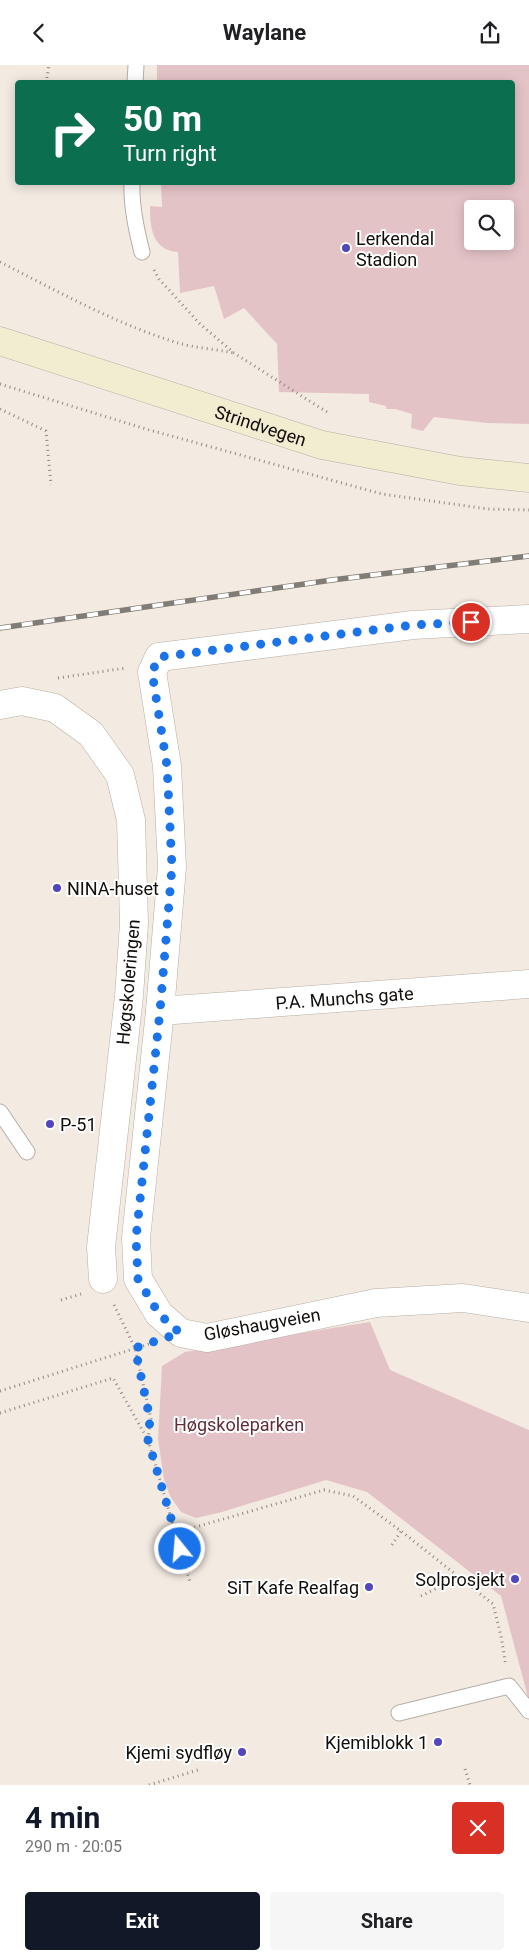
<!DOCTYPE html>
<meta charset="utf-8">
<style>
:root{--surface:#fff;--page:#f6f6f6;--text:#202124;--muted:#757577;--accent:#111827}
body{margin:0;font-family:Roboto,sans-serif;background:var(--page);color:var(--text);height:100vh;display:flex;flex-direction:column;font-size:19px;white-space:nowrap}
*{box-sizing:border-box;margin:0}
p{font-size:16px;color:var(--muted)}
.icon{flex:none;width:28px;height:28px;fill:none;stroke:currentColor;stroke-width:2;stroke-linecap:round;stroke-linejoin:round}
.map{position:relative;height:1720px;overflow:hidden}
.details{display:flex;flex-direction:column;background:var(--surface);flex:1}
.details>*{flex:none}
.guide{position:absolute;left:15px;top:15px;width:500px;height:105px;border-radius:5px;box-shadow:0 2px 12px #0003;background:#0b6e4f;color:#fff;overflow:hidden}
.fabs{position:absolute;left:464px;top:135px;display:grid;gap:10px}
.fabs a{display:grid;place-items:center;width:50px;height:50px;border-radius:5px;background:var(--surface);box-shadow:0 2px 12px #0003;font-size:25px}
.pin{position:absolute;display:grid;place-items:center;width:42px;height:42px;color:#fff;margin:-21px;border:2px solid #fff;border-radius:50%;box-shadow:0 1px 5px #0007}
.me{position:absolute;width:55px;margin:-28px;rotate:343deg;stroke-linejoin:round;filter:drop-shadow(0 0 4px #0008)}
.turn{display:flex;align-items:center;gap:18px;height:105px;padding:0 25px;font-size:22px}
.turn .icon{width:65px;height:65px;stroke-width:2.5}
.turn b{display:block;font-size:35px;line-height:42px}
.round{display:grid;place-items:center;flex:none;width:52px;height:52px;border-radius:5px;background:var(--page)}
.head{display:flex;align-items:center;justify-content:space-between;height:85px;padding:0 25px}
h1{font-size:30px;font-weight:700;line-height:38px;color:var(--accent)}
.button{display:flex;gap:10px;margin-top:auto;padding:10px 25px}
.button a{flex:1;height:58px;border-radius:5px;background:var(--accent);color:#fff;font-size:20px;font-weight:700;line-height:58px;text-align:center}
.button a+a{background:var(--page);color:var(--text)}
header{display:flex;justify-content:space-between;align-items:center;height:65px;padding:0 25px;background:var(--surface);font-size:22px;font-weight:700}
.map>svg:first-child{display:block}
.green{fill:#e4c3c7;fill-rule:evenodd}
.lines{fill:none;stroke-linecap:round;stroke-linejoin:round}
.lane-casing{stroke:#b6aea5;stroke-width:17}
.street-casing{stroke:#b6aea5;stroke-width:29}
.secondary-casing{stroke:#b6aea5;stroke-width:29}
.path{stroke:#908983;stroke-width:3;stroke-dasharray:1 4;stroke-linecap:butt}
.lane{stroke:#fff;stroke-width:15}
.street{stroke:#fff;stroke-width:28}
.secondary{stroke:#f2edd1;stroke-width:28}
.rail-casing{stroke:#827c76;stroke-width:5.5}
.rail{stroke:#fff;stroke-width:4;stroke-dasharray:11;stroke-linecap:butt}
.route{stroke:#1a73e8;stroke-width:9;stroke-dasharray:0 16.2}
.poi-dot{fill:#5146bd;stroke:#fff;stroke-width:2}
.labels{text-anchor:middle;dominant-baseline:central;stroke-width:4;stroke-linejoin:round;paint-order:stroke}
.poi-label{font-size:18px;fill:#110e0b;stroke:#fff;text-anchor:end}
.street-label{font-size:18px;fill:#110e0b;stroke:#fff}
.park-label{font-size:18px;fill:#612d36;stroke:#fff}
</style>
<header><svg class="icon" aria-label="back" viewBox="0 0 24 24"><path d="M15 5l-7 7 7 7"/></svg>Waylane<svg class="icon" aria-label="share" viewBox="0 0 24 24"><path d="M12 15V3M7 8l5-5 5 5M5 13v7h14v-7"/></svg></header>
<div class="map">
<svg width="529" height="1720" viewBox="0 0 529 1720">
<rect width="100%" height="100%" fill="#f3eae1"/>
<g class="green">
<path d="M157 0H529V359L487 358 434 352 423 366 411 363 412 349 395 344H386V341L369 337V329L279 327 277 279 244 243 224 254 214 221 180 228 178 187C152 185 150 163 150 141L162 142 161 118H512V18L157 17ZM472 144H505V176H472Z"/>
<polygon points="370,1257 390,1305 529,1365 529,1636 501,1531 367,1427 326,1415 222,1447 196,1453 181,1447 170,1431 164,1414 158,1374 162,1301 185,1287"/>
</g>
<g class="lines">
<defs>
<g id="lane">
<polyline points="135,18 136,0"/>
<path d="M132 118C131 141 136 164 142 187"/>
<polyline points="0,1047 27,1087"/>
<polyline points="399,1648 509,1621 529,1646"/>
</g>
<g id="street">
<polyline points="529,554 413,560 159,592 152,607 167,701 172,802 160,946 136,1173 138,1214 159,1249 181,1268 207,1273 376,1238 463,1233 529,1243"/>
<polyline points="0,640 22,636 55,643 91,669 120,710 131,755 134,858 129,931 101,1182 103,1214"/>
<path id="s1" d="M160 946 529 919"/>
</g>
<g id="secondary">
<path id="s2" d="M0 276 322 380 460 406 529 413"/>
</g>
</defs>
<use href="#lane" class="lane-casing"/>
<use href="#street" class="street-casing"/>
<use href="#secondary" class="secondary-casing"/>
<g class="path">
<polyline points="46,18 49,0"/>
<path d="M0 197C57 226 116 259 178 278 195 283 216 284 234 288"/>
<polyline points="154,205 159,214 200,259 234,288 330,349"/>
<polyline points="0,319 146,364 382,429 488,444 529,445"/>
<polyline points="0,344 46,366 51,420"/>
<polyline points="58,613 126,603"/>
<polyline points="61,1235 81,1229"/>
<polyline points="114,1240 135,1283 151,1354 148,1374"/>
<polyline points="0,1326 149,1279"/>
<polyline points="0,1348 113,1313 148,1375 190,1517"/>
<polyline points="175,1468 324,1425 353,1431 401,1466 493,1539 501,1571 506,1601"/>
<polyline points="392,1480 401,1466"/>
<polyline points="421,1531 460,1512"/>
<polyline points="465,1704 470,1720"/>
<polyline points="149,1720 201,1704"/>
</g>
<use href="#lane" class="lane"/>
<use href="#street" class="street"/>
<use href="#secondary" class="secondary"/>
<defs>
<polyline id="rail" points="0,563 332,515 529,491"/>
</defs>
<use href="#rail" class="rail-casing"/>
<use href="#rail" class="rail"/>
</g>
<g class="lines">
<polyline class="route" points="180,1484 148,1375 150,1354 135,1283 180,1268 159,1249 138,1214 136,1173 160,946 172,802 167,701 152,607 159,592 413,560 471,557"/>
</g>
<g class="poi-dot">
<circle cx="346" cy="183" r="5"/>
<circle cx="57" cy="823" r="5"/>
<circle cx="50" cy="1059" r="5"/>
<circle cx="515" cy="1514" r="5"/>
<circle cx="369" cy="1522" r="5"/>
<circle cx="438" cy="1677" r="5"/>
<circle cx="242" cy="1687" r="5"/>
</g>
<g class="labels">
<g class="poi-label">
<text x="356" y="173" text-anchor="start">Lerkendal<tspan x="356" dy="21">Stadion</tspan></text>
<text x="67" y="823" text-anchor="start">NINA-huset</text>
<text x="60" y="1059" text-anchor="start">P-51</text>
<text x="505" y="1514">Solprosjekt</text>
<text x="359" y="1522">SiT Kafe Realfag</text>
<text x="428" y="1677">Kjemiblokk 1</text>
<text x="232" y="1687">Kjemi sydfløy</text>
</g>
<g class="street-label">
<text stroke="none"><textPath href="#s2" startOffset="274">Strindvegen</textPath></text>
<text transform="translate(128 917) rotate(-85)">Høgskoleringen</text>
<text stroke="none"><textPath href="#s1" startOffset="185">P.A. Munchs gate</textPath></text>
<text transform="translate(262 1259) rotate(-10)">Gløshaugveien</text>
</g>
<g class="park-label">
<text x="239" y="1359">Høgskoleparken</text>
</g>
</g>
</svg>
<div class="fabs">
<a><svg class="icon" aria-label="search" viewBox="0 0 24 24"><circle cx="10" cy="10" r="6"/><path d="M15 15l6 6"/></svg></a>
</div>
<div class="pin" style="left:471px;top:557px;background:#d93025"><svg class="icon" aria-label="arrive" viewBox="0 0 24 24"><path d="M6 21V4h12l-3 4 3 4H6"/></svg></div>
<svg class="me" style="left:180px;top:1484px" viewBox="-20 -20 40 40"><circle r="17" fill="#1a73e8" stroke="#fff" stroke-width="3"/><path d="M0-11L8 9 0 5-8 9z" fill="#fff"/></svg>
<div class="guide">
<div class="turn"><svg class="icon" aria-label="right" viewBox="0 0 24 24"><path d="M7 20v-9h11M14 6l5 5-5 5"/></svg><div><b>50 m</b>Turn right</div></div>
</div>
</div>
<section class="details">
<div class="head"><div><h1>4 min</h1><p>290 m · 20:05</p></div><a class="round" style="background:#d93025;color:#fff"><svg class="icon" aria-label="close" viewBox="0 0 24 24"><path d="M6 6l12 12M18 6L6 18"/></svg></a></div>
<div class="button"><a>Exit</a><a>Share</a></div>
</section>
